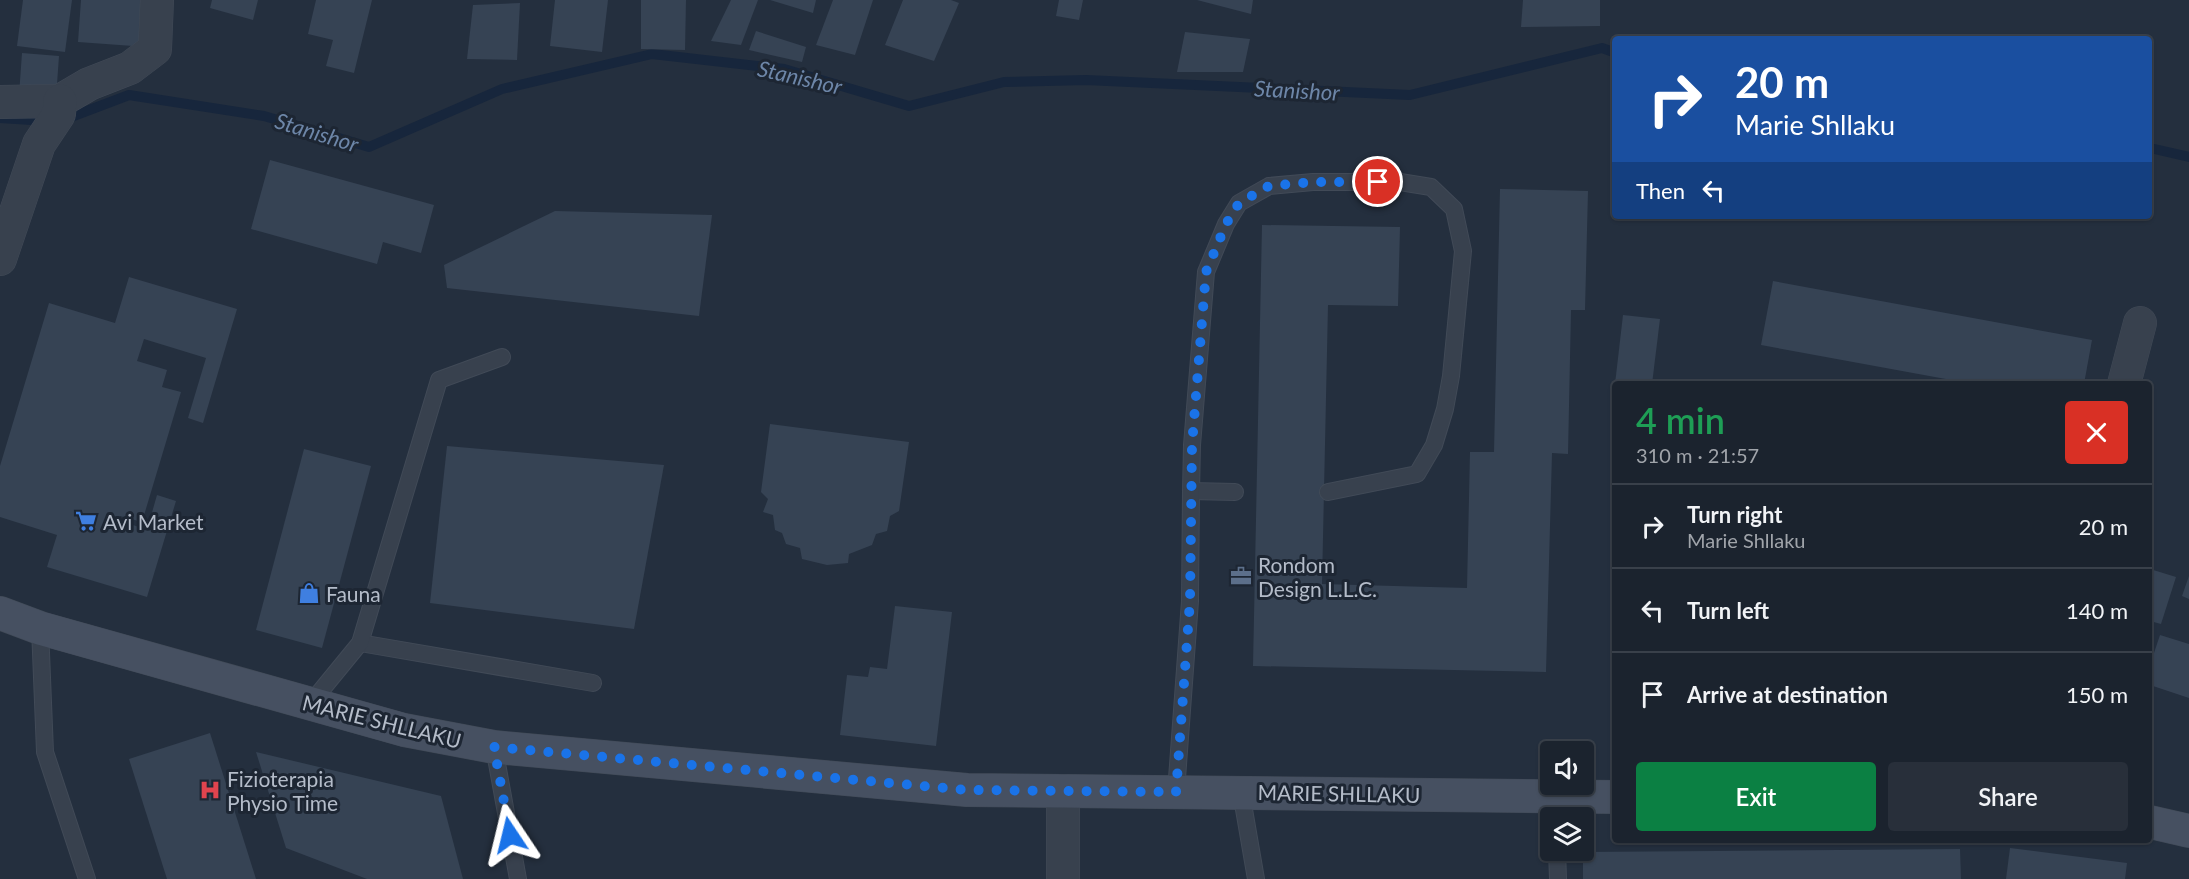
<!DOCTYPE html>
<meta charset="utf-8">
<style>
:root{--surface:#1b232e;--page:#282f3a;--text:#f1f3f6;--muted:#a0a4aa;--line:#39404a;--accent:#0b8043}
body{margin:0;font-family:Lato,sans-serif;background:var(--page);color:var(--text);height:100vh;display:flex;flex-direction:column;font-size:22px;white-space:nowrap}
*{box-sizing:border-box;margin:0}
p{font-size:20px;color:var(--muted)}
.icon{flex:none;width:33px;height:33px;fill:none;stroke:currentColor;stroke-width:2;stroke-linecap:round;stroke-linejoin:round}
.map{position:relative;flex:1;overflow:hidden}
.drawer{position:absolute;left:1612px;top:381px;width:540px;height:462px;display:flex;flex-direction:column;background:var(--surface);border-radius:6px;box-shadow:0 2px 4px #0004,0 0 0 2px var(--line)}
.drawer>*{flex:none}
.hud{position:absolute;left:1612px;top:36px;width:540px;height:183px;border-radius:6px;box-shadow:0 2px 4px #0004,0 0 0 2px var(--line);background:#1a4fa0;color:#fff;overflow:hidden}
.tools{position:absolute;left:1540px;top:741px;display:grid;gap:12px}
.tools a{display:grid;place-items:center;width:54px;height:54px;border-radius:6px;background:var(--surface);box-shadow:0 2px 4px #0004,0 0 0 2px var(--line);font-size:30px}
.pin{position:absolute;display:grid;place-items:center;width:51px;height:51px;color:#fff;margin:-26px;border:3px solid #fff;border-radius:50%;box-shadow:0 2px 6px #0007}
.me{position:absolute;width:66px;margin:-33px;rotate:350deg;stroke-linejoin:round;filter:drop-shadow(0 0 4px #0008)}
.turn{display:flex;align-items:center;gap:21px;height:126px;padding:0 24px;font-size:27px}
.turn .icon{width:78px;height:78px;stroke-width:2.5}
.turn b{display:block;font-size:42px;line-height:51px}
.then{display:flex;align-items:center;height:57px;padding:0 24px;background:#0003;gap:12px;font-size:22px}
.round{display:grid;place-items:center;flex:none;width:63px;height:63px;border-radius:6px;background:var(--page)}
.headline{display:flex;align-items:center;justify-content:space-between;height:102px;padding:0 24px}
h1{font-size:36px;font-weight:600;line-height:45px;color:#1e9e55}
.action{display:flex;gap:12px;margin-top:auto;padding:12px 24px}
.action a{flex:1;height:69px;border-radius:6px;background:var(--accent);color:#fff;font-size:24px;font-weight:600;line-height:69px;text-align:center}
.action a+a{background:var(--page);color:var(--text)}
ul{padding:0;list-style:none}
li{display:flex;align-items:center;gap:18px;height:84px;padding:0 24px;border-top:2px solid var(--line)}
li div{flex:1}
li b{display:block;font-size:22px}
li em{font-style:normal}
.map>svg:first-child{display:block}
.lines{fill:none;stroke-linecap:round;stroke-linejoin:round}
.stream{stroke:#17263c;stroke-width:10}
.building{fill:#364354}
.lane-casing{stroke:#414a57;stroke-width:18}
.street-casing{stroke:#414a57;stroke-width:34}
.secondary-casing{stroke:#414a57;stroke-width:34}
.lane{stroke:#38414e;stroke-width:16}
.street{stroke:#38414e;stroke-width:33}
.secondary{stroke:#465061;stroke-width:33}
.route{stroke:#1a73e8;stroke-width:10;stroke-dasharray:0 18}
.labels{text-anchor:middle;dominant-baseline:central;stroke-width:6;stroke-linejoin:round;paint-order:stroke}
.poi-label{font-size:21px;fill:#b4bcc9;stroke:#1d2633;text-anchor:start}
.street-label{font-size:21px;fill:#b4bcc9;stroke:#1d2633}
.water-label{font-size:22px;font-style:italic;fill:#6d86a8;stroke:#1d2633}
</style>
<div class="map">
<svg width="2189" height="879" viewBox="0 0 2189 879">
<rect width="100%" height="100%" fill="#242f3e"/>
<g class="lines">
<g class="stream">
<polyline points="0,118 48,121"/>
<polyline points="63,120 129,95 264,116 369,147 502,89 652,54 784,69 909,106 1004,82 1086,80 1410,95 1602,48 1616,53"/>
<polyline points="2150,148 2189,157"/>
</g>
</g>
<g class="building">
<polygon points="23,0 72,0 65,52 17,46"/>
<polygon points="81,0 151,0 147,47 78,42"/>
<polygon points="212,0 258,0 253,20 210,8"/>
<polygon points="316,0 372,0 354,73 326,66 333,40 308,34"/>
<polygon points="555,0 608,0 602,52 550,46"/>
<polygon points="641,0 686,0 685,50 641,49"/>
<polygon points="731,0 758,0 741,45 711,41"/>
<polygon points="770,0 816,0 813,13"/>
<polygon points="833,0 873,0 855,55 816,45"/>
<polygon points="903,0 951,0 959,3 934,61 885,45"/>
<polygon points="1059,0 1083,0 1079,20 1056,16"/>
<polygon points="1197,0 1253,0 1251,14"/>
<polygon points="1523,0 1600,0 1600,26 1521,27"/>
<polygon points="520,3 517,60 467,59 473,5"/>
<polygon points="756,31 806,47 802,62 749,50"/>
<polygon points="1185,32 1250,39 1243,72 1177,72"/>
<polygon points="22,53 59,56 56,98 19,95"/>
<polygon points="270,160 434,205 421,253 383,242 377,264 251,229"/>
<polygon points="1500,189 1588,191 1585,310 1571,310 1568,454 1552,453 1546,672 1253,666 1262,225 1400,227 1398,306 1328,305 1322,584 1467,588 1470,452 1494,452"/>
<polygon points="555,211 712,215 699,316 447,288 444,265"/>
<polygon points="129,277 237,309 203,423 188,418 206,358 144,339 137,361 167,370 162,387 181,392 142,522 120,516 117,527 128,530 133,525 147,530 157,495 176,501 147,597 47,567 57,535 0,517 0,466 49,303 115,323"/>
<polygon points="1773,281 2092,340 2084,384 1973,384 1761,345"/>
<polygon points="1623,315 1660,319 1652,384 1615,384"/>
<polygon points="770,424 909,442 899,511 890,516 887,531 876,534 872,545 849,554 848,563 827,565 802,559 800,548 786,544 782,533 775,530 773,515 763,512 768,499 761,492"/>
<polygon points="447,446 664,465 634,629 430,603"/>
<polygon points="304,449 371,466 322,648 256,630"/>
<polygon points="2150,569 2176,577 2161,624 2150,621"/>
<polygon points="2189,576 2189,599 2182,596"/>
<polygon points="895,606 952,612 936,746 840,735 847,675 868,677 870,667 887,669"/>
<polygon points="2160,635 2189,644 2189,698 2150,685 2150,665"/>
<polygon points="210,733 256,879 167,879 129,759"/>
<polygon points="256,752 441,796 463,879 367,879 286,848"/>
<polygon points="2010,848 2127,863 2125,879 2006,879"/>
<polygon points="1960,849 1961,879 1583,879 1583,852"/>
</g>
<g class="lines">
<defs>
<g id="lane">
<polyline points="1235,492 1191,491 1192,445 1206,272 1226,224 1239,203 1269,186 1313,182 1400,182 1431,187 1454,209 1463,251 1451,376 1445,409 1434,445 1417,474 1328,492"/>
<polyline points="40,628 45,752 87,879"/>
<polyline points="360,643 593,683"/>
<polyline points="310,704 360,643 439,380 502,357"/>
<polyline points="494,747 518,879"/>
<polyline points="1176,792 1190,601 1191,491"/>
<polyline points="1241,792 1256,879"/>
<polyline points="1557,850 1558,879"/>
</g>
<g id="street">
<polyline points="0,102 60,101 89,84 130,68 155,49 157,0"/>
<polyline points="0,259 39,144 59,114 60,101"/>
<polyline points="2124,384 2140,323"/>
<polyline points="1063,879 1063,791"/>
</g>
<g id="secondary">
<polyline points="0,613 40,628 404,730 494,747 967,790 1616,797"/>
<polyline points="2150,822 2189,831"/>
</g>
</defs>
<use href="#lane" class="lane-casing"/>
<use href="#street" class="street-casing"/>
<use href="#secondary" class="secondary-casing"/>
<use href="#lane" class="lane"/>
<use href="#street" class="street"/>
<use href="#secondary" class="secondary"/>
</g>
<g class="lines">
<polyline class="route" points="510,835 494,747 967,790 1176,792 1190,601 1192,445 1206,272 1226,224 1239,203 1269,186 1313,182 1378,182"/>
</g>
<defs>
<symbol id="supermarket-bare" viewBox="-9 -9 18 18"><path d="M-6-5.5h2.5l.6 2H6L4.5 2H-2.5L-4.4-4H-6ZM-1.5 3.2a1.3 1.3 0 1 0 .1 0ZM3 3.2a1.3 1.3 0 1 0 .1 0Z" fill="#3f7fe0" stroke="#1d2633" stroke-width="2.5" paint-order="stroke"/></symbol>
<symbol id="office-bare" viewBox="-9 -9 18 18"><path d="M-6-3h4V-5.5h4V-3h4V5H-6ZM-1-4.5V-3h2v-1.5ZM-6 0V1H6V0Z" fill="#5c6f8a" stroke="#1d2633" stroke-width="2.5" paint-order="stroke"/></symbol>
<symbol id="shop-bare" viewBox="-9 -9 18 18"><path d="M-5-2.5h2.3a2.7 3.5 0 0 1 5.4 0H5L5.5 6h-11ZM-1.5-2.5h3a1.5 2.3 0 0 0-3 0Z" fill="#3f7fe0" stroke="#1d2633" stroke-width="2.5" paint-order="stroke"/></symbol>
<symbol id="hospital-bare" viewBox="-9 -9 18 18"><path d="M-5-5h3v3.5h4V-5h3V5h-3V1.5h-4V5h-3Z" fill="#e0444e" stroke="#1d2633" stroke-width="2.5" paint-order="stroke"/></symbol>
</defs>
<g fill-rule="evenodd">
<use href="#supermarket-bare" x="71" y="506" width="30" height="30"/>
<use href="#office-bare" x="1226" y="561" width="30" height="30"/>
<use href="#shop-bare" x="294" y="578" width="30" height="30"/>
<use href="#hospital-bare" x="195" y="775" width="30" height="30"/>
</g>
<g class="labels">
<g class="poi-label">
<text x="103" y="521">Avi Market</text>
<text x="1258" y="564">Rondom<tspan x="1258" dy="24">Design L.L.C.</tspan></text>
<text x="326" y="593">Fauna</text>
<text x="227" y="778">Fizioterapia<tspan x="227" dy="24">Physio Time</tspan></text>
</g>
<g class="street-label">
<text transform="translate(382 721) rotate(14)">MARIE SHLLAKU</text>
<text transform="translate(1339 793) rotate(1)">MARIE SHLLAKU</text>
</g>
<g class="water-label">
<text transform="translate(800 77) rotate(13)">Stanishor</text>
<text transform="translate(1297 90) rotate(3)">Stanishor</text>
<text transform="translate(317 132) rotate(17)">Stanishor</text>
</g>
</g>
</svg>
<div class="tools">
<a><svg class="icon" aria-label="sound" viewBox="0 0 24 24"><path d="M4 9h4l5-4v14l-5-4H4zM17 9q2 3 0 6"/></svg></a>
<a><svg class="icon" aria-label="layers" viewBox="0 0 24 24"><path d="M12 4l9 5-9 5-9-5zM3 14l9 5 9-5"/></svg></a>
</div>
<div class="pin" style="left:1378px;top:182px;background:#d93025"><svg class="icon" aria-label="arrive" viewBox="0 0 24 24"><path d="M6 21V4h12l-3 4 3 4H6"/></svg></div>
<svg class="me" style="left:510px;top:835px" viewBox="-20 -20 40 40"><path d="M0-17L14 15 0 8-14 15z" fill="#1a73e8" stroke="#fff" stroke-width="4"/></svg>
<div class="hud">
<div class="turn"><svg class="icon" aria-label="right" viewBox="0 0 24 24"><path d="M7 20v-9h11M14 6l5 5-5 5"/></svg><div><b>20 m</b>Marie Shllaku</div></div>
<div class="then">Then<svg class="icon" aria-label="left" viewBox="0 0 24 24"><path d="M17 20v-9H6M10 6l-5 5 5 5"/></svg></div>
</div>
<section class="drawer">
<div class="headline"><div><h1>4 min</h1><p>310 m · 21:57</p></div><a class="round" style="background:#d93025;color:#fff"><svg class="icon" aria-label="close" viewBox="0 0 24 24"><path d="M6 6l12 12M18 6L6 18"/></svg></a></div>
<ul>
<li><svg class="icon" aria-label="right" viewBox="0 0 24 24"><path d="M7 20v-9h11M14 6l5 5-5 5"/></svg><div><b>Turn right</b><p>Marie Shllaku</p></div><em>20 m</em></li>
<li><svg class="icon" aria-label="left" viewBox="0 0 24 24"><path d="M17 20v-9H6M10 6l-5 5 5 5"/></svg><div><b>Turn left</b></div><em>140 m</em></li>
<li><svg class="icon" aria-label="arrive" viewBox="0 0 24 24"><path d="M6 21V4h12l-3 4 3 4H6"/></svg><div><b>Arrive at destination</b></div><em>150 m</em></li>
</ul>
<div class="action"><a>Exit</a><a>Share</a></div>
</section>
</div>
